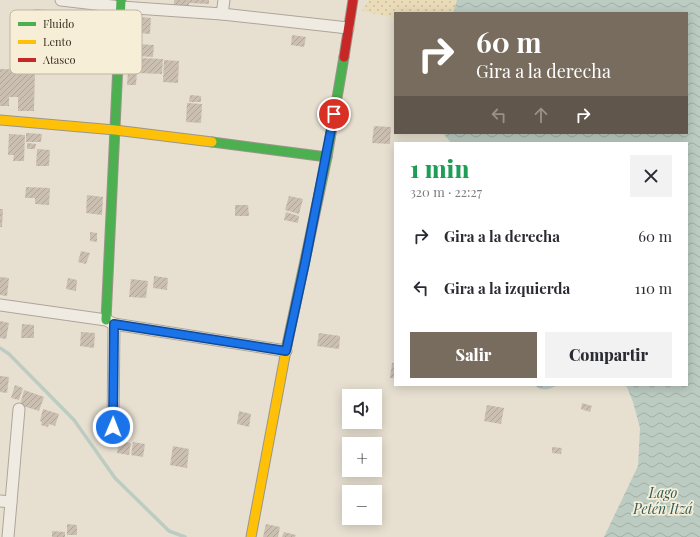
<!DOCTYPE html>
<html lang="es">
<meta charset="utf-8">
<style>
:root{--surface:#fff;--page:#f2f2f3;--text:#2b2b33;--muted:#7c7c81;--accent:#786c5e}
body{margin:0;font-family:"Playfair Display",serif;background:var(--page);color:var(--text);height:100vh;display:flex;flex-direction:column;font-size:15px;white-space:nowrap}
*{box-sizing:border-box;margin:0}
p{font-size:13px;color:var(--muted)}
.icon{flex:none;width:22px;height:22px;fill:none;stroke:currentColor;stroke-width:2;stroke-linecap:round;stroke-linejoin:round}
.map{position:relative;flex:1;overflow:hidden}
.details{position:absolute;left:394px;top:142px;width:294px;height:244px;display:flex;flex-direction:column;background:var(--surface);border-radius:0px;box-shadow:0 2px 10px #0003}
.details>*{flex:none}
.top-card{position:absolute;left:394px;top:12px;width:294px;height:122px;border-radius:0px;box-shadow:0 2px 10px #0003;background:#786c5e;color:#fff;overflow:hidden}
.controls{position:absolute;left:342px;top:389px;display:grid;gap:8px}
.controls a{display:grid;place-items:center;width:40px;height:40px;border-radius:0px;background:var(--surface);box-shadow:0 2px 10px #0003;font-size:20px}
.pin{position:absolute;display:grid;place-items:center;width:34px;height:34px;color:#fff;margin:-17px;border:2px solid #fff;border-radius:50%;box-shadow:0 1px 4px #0007}
.me{position:absolute;width:44px;margin:-22px;rotate:1deg;stroke-linejoin:round;filter:drop-shadow(0 0 3px #0008)}
.turn{display:flex;align-items:center;gap:14px;height:84px;padding:0 16px;font-size:18px}
.turn .icon{width:52px;height:52px;stroke-width:2.5}
.turn b{display:block;font-size:28px;line-height:34px}
.lanes{display:flex;align-items:center;height:38px;padding:0 16px;background:#0003;justify-content:center;gap:20px;direction:ltr}
.lanes .off{opacity:.35}
.round{display:grid;place-items:center;flex:none;width:42px;height:42px;border-radius:0px;background:var(--page)}
.overview{display:flex;align-items:center;justify-content:space-between;height:68px;padding:0 16px}
h1{font-size:24px;font-weight:800;line-height:30px;color:#1e9e55}
.action{display:flex;gap:8px;margin-top:auto;padding:8px 16px}
.action a{flex:1;height:46px;border-radius:0px;background:var(--accent);color:#fff;font-size:16px;font-weight:800;line-height:46px;text-align:center}
.action a+a{background:var(--page);color:var(--text)}
ul{padding:0;list-style:none}
li{display:flex;align-items:center;gap:12px;height:52px;padding:0 16px}
li div{flex:1}
li b{display:block;font-size:15px}
li em{font-style:normal}
.map>svg:first-child{display:block}
.sand{fill:url(#sand-dots)}
.water{fill:url(#water-waves)}
.lines{fill:none;stroke-linecap:round;stroke-linejoin:round}
.stream{stroke:#bcccc2;stroke-width:3.5}
.building{fill:url(#building-hatch)}
.street-casing{stroke:#ada599;stroke-width:13}
.fast-casing{stroke:#9c958a;stroke-width:11}
.slow-casing{stroke:#9c958a;stroke-width:11}
.jam-casing{stroke:#9c958a;stroke-width:11}
.street{stroke:#efebe3;stroke-width:11}
.fast{stroke:#4caf50;stroke-width:9}
.slow{stroke:#ffc107;stroke-width:9}
.jam{stroke:#c62828;stroke-width:9}
.route-casing{stroke:#114b97;stroke-width:10}
.route{stroke:#1a73e8;stroke-width:7}
.labels{text-anchor:middle;dominant-baseline:central;stroke-width:3.5;stroke-linejoin:round;paint-order:stroke}
.water-label{font-size:14px;font-style:italic;fill:#2f5d5a;stroke:#f7eed8}
.key{fill:#f7eed8;stroke:#bfb4a1;stroke-width:1}
.key-label{font-size:11px;fill:#3d2e20}
</style>
<div class="map">
<svg width="700" height="537" viewBox="0 0 700 537">
<defs>
<pattern id="sand-dots" width="8" height="8" patternUnits="userSpaceOnUse"><rect width="8" height="8" fill="#eadcb9"/><path d="M2 2h.1M6 6h.1" fill="none" stroke="#cabd9f" stroke-width="1.8" stroke-linecap="round"/></pattern>
<pattern id="water-waves" width="16" height="10" patternUnits="userSpaceOnUse"><rect width="16" height="10" fill="#bcccc2"/><path d="M0 5q4-4 8 0t8 0" fill="none" stroke="#a2b0a6"/></pattern>
<pattern id="building-hatch" width="6" height="6" patternUnits="userSpaceOnUse"><rect width="6" height="6" fill="#cbbfb2"/><path d="M-1 1l2-2M0 6l6-6M5 7l2-2" fill="none" stroke="#afa499"/></pattern>
</defs>
<rect width="100%" height="100%" fill="#e7e0d1"/>
<polygon class="sand" points="369,0 457,0 453,13 395,13 395,18 362,11"/>
<g class="water">
<polygon points="457,0 700,0 700,537 604,537 638,466 640,428 633,402 626,385 687,385 687,143 451,143 443,133 687,133 687,13 453,13"/>
<path d="M534 385H556C549 391 541 391 534 385Z"/>
</g>
<g class="lines">
<polyline class="stream" points="0,348 9,354 74,420 115,478 169,531 185,537"/>
</g>
<g class="building">
<polygon points="174,0 209,0 209,4 189,3 189,6 174,5"/>
<polygon points="34,9 48,10 47,21 33,20"/>
<polygon points="139,17 151,18 150,34 138,33"/>
<polygon points="292,35 306,37 304,47 291,45"/>
<polygon points="138,44 154,45 153,57 137,56"/>
<polygon points="139,58 163,59 162,74 138,73"/>
<polygon points="164,60 179,61 178,83 163,82"/>
<polygon points="0,69 35,70 34,111 18,111 18,97 9,97 9,106 0,106"/>
<polygon points="128,71 137,72 136,85 127,85"/>
<polygon points="190,95 201,96 201,102 189,102"/>
<polygon points="187,103 202,104 201,123 186,122"/>
<polygon points="374,126 391,127 390,144 372,143"/>
<polygon points="26,133 42,134 41,142 26,142"/>
<polygon points="9,134 25,135 24,161 13,161 14,155 8,155"/>
<polygon points="27,143 36,144 35,149 27,149"/>
<polygon points="37,149 50,150 49,166 36,166"/>
<polygon points="26,187 50,188 49,205 35,204 35,198 25,198"/>
<polygon points="87,195 103,197 102,215 86,213"/>
<polygon points="289,196 303,199 299,214 285,210"/>
<polygon points="235,205 248,205 249,216 235,216"/>
<polygon points="0,209 3,209 2,227 0,227"/>
<polygon points="286,212 299,216 298,223 284,220"/>
<polygon points="90,232 97,233 97,242 90,241"/>
<polygon points="81,251 90,253 86,264 78,262"/>
<polygon points="154,276 168,278 167,290 153,288"/>
<polygon points="0,277 9,278 7,296 0,295"/>
<polygon points="68,278 77,280 76,291 66,289"/>
<polygon points="131,279 148,281 146,298 129,297"/>
<polygon points="0,321 9,323 6,339 0,338"/>
<polygon points="22,324 34,325 34,338 21,338"/>
<polygon points="81,332 95,333 94,348 80,346"/>
<polygon points="319,333 340,336 339,349 317,346"/>
<polygon points="392,363 395,363 395,378 390,378"/>
<polygon points="0,376 9,377 7,393 0,392"/>
<polygon points="15,385 23,388 19,400 11,398"/>
<polygon points="24,390 44,397 39,411 20,405"/>
<polygon points="582,403 592,406 590,412 581,409"/>
<polygon points="487,405 504,408 501,424 484,421"/>
<polygon points="43,409 59,414 55,426 49,424 48,427 41,425 42,422 40,421"/>
<polygon points="239,411 251,414 249,427 237,424"/>
<polygon points="119,441 131,443 129,455 117,453"/>
<polygon points="133,442 145,444 143,457 131,455"/>
<polygon points="173,446 189,449 187,468 170,465"/>
<polygon points="552,447 562,448 561,454 552,453"/>
<polygon points="67,524 77,525 77,535 67,535"/>
<polygon points="266,524 280,527 278,537 263,537"/>
<polygon points="52,531 65,532 65,537 52,537"/>
<polygon points="284,532 296,535 295,537 282,537"/>
</g>
<g class="lines">
<defs>
<g id="street">
<polyline points="61,0 121,7 222,14 348,28"/>
<polyline points="222,14 224,0"/>
<polyline points="0,305 106,320 114,324 286,351"/>
<polyline points="113,427 114,324"/>
<polyline points="0,501 11,502"/>
<polyline points="8,537 19,409"/>
</g>
<g id="fast">
<polyline points="212,142 327,157"/>
<polyline points="106,320 121,0"/>
<polyline points="287,345 327,157 344,57"/>
</g>
<g id="slow">
<polyline points="0,120 115,130 212,142"/>
<polyline points="251,537 287,345"/>
</g>
<polyline id="jam" points="344,57 353,0"/>
</defs>
<use href="#street" class="street-casing"/>
<use href="#fast" class="fast-casing"/>
<use href="#slow" class="slow-casing"/>
<use href="#jam" class="jam-casing"/>
<use href="#street" class="street"/>
<use href="#fast" class="fast"/>
<use href="#slow" class="slow"/>
<use href="#jam" class="jam"/>
</g>
<g class="lines">
<defs>
<polyline id="route" points="113,427 114,324 286,351 305,263 334,114"/>
</defs>
<use href="#route" class="route-casing"/>
<use href="#route" class="route"/>
</g>
<g class="labels">
<g class="water-label">
<text x="663" y="492">Lago<tspan x="663" dy="16">Petén Itzá</tspan></text>
</g>
</g>
<rect x="10" y="10" width="132" height="64" rx="6" class="key"/>
<rect x="18" y="22" width="18" height="4" fill="#4caf50"/>
<rect x="18" y="40" width="18" height="4" fill="#ffc107"/>
<rect x="18" y="58" width="18" height="4" fill="#c62828"/>
<g class="key-label">
<text x="43" y="28">Fluido</text>
<text x="43" y="46">Lento</text>
<text x="43" y="64">Atasco</text>
</g>
</svg>
<div class="controls">
<a><svg class="icon" aria-label="sound" viewBox="0 0 24 24"><path d="M4 9h4l5-4v14l-5-4H4zM17 9q2 3 0 6"/></svg></a>
<a>+</a>
<a>−</a>
</div>
<div class="pin" style="left:334px;top:114px;background:#d93025"><svg class="icon" aria-label="arrive" viewBox="0 0 24 24"><path d="M6 21V4h12l-3 4 3 4H6"/></svg></div>
<svg class="me" style="left:113px;top:427px" viewBox="-20 -20 40 40"><circle r="17" fill="#1a73e8" stroke="#fff" stroke-width="3"/><path d="M0-11L8 9 0 5-8 9z" fill="#fff"/></svg>
<div class="top-card">
<div class="turn"><svg class="icon" aria-label="right" viewBox="0 0 24 24"><path d="M7 20v-9h11M14 6l5 5-5 5"/></svg><div><b>60 m</b>Gira a la derecha</div></div>
<div class="lanes"><svg class="icon off" aria-label="left" viewBox="0 0 24 24"><path d="M17 20v-9H6M10 6l-5 5 5 5"/></svg><svg class="icon off" aria-label="ahead" viewBox="0 0 24 24"><path d="M12 20V5M6 11l6-6 6 6"/></svg><svg class="icon" aria-label="right" viewBox="0 0 24 24"><path d="M7 20v-9h11M14 6l5 5-5 5"/></svg></div>
</div>
<section class="details">
<div class="overview"><div><h1>1 min</h1><p>320 m · 22:27</p></div><a class="round"><svg class="icon" aria-label="close" viewBox="0 0 24 24"><path d="M6 6l12 12M18 6L6 18"/></svg></a></div>
<ul>
<li><svg class="icon" aria-label="right" viewBox="0 0 24 24"><path d="M7 20v-9h11M14 6l5 5-5 5"/></svg><div><b>Gira a la derecha</b></div><em>60 m</em></li>
<li><svg class="icon" aria-label="left" viewBox="0 0 24 24"><path d="M17 20v-9H6M10 6l-5 5 5 5"/></svg><div><b>Gira a la izquierda</b></div><em>110 m</em></li>
</ul>
<div class="action"><a>Salir</a><a>Compartir</a></div>
</section>
</div>
